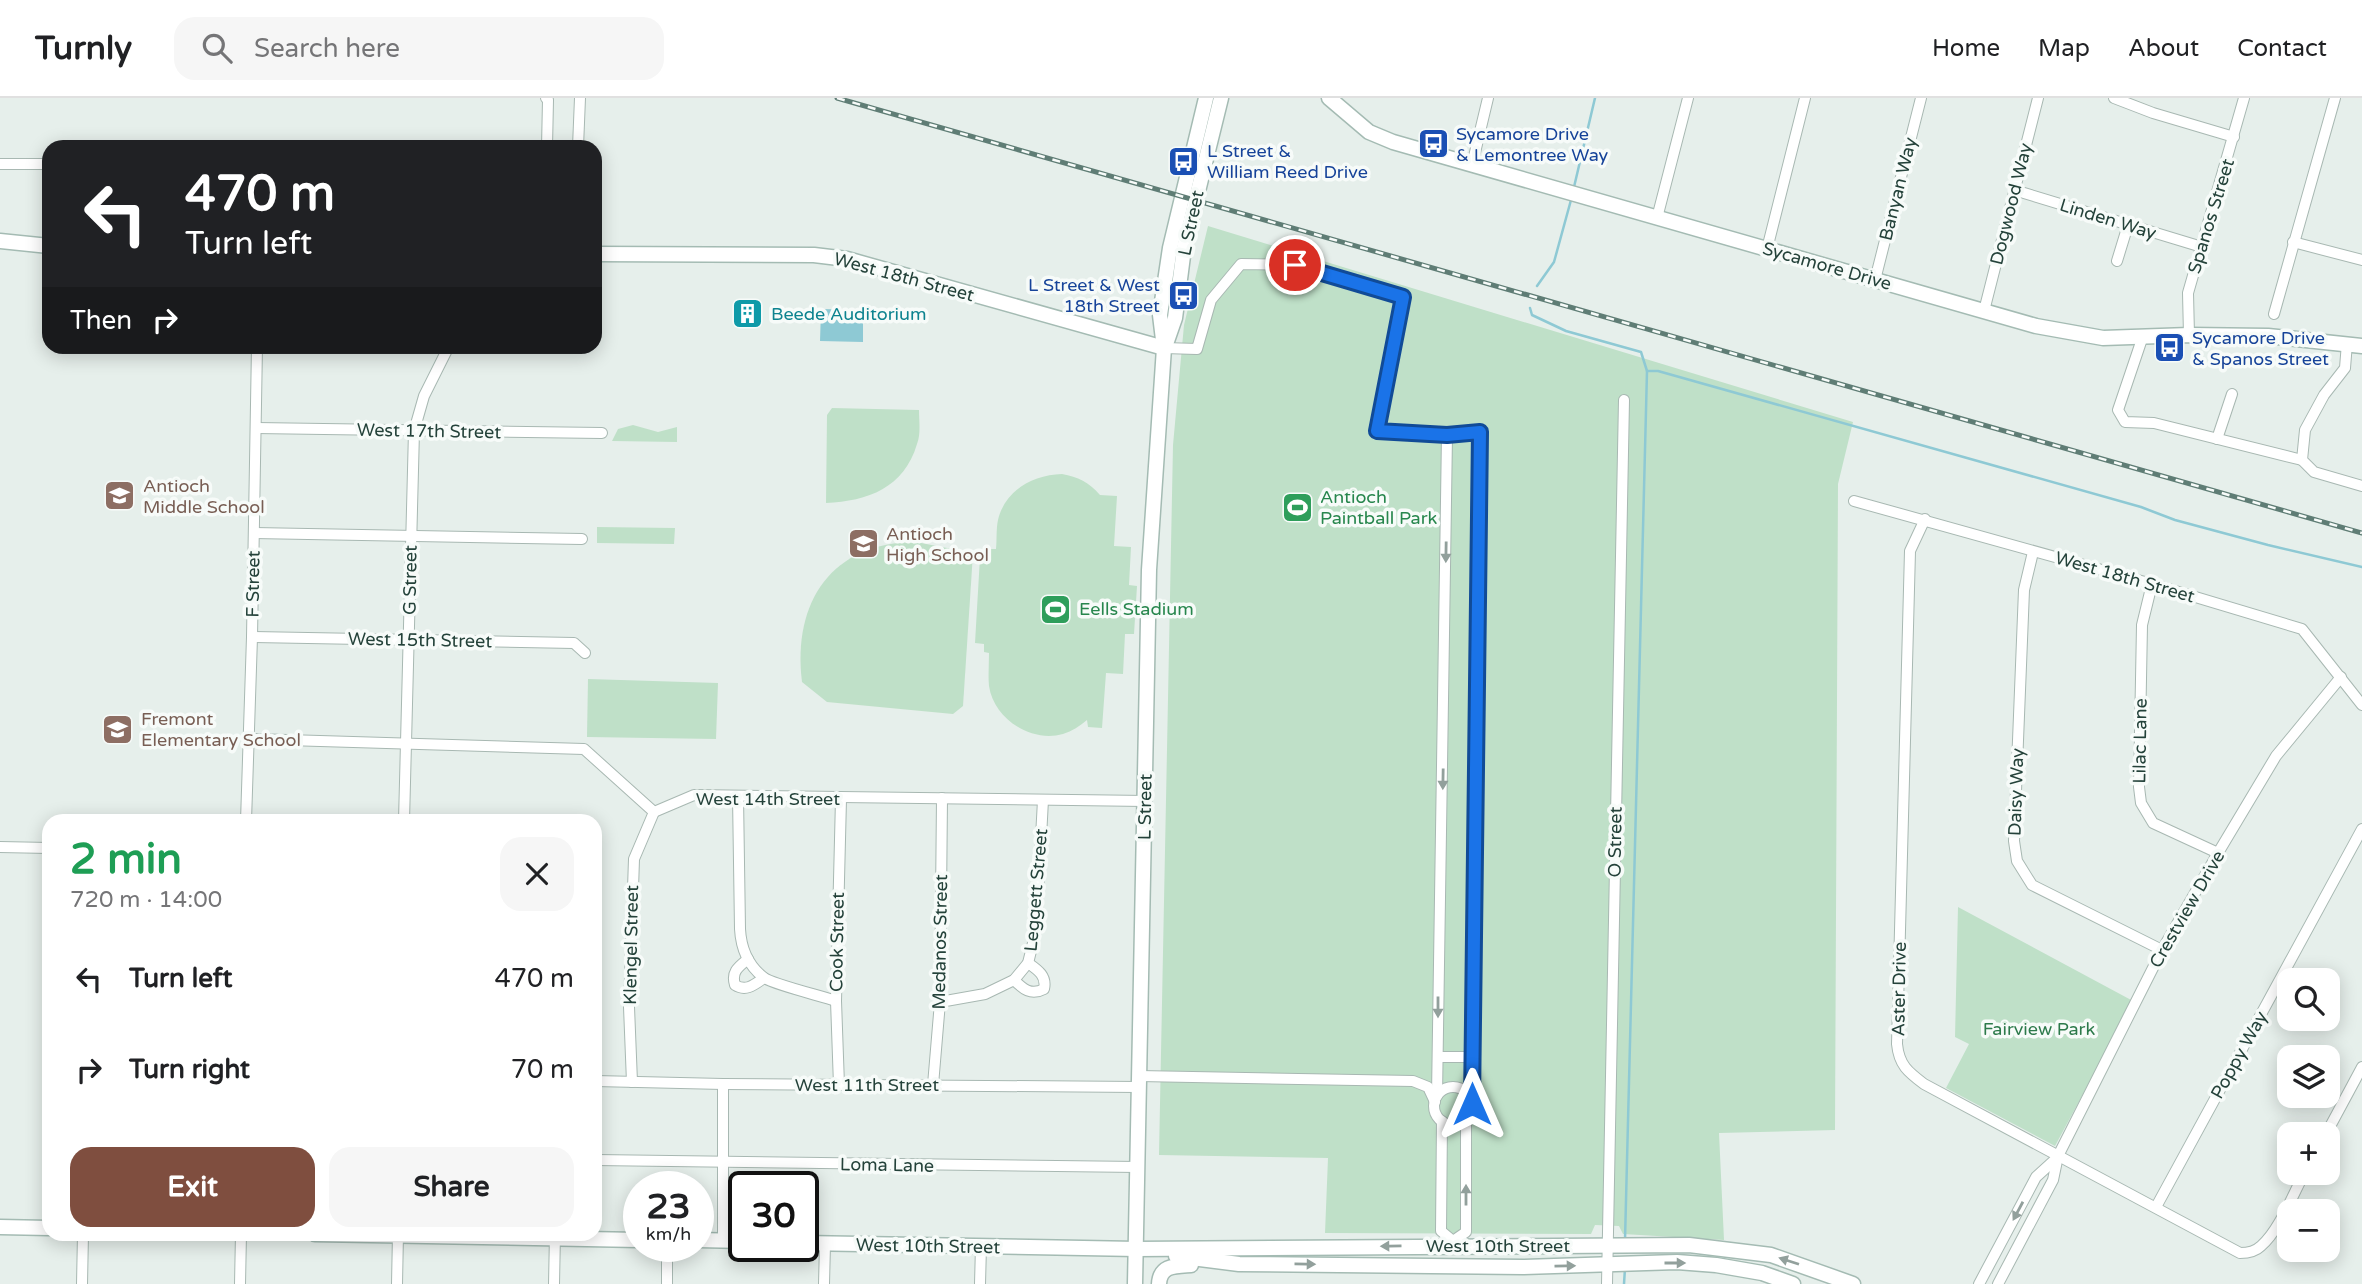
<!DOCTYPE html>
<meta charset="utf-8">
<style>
:root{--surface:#fff;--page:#f6f6f6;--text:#202124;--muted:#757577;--line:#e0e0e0;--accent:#7f4e3f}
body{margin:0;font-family:"Varela Round",sans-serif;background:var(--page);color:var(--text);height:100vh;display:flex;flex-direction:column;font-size:26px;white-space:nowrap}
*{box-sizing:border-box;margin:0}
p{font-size:23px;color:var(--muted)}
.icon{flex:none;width:38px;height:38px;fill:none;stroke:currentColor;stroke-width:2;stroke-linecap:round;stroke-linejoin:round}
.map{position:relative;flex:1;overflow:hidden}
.sheet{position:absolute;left:42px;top:716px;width:560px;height:427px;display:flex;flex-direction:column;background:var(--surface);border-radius:21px;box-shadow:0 4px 18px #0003}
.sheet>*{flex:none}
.top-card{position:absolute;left:42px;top:42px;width:560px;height:214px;border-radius:21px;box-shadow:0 4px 18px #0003;background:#202124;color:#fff;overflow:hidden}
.fabs{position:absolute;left:2277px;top:870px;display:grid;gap:14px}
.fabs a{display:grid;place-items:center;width:63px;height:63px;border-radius:14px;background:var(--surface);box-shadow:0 4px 18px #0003;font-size:35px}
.speed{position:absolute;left:623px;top:1073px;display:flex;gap:14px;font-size:35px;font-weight:700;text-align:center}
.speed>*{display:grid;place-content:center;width:91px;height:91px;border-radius:50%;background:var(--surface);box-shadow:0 4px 18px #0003;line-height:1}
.speed small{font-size:18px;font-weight:400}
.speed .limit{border:4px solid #111;border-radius:10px;background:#fff;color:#111}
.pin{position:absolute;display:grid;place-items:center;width:60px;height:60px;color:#fff;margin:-30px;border:4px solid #fff;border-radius:50%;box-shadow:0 2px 7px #0007}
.me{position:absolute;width:77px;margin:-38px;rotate:0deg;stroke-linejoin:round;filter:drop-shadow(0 0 5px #0008)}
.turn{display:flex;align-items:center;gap:24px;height:147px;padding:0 28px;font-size:32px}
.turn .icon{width:91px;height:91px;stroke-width:2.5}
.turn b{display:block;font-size:49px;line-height:60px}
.then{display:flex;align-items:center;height:66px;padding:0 28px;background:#0003;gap:14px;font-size:26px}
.round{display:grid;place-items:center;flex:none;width:74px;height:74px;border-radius:21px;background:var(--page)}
.overview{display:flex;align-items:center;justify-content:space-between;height:119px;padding:0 28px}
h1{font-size:42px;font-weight:700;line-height:52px;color:#1e9e55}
.button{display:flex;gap:14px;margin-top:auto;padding:14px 28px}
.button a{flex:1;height:80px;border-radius:21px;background:var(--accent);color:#fff;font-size:28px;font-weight:700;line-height:80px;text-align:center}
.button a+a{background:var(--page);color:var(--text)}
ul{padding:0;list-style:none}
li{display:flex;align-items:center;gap:21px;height:91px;padding:0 28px}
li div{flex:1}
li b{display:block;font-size:26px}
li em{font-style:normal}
header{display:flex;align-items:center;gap:42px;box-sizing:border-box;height:98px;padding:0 35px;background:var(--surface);border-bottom:2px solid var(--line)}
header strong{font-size:33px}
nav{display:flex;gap:38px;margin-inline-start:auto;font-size:24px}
.search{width:490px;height:63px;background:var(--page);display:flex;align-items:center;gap:18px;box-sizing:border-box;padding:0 24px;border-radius:21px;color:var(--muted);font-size:26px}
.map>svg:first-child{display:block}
.green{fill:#bfe0c8}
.water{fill:#8ec9d4}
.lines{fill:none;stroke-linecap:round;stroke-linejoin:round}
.stream{stroke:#8ec9d4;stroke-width:2.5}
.street-casing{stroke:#a8b8b2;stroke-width:12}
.secondary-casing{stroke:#a4bbb3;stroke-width:17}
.street{stroke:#fff;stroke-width:10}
.secondary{stroke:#fff;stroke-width:14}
.rail-casing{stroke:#5f7d75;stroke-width:5}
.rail{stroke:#f7fbf9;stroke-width:2.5;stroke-dasharray:8;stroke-linecap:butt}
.oneway{fill:#92a09c}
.route-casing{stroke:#114b97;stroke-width:18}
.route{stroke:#1a73e8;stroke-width:12}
.labels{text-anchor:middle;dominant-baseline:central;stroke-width:7;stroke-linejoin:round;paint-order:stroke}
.transit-label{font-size:18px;fill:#164399;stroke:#f7fbf9;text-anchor:start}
.street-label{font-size:18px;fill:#24423a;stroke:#f7fbf9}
.culture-label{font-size:18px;fill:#0d838f;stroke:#f7fbf9;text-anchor:start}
.education-label{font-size:18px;fill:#785e54;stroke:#f7fbf9;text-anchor:start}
.leisure-label{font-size:18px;fill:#27864d;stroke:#f7fbf9;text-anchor:start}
.park-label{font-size:18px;fill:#2d7a4b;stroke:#f7fbf9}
</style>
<header>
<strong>Turnly</strong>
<div class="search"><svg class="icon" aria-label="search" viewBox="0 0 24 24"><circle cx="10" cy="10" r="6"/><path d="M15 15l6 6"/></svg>Search here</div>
<nav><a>Home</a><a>Map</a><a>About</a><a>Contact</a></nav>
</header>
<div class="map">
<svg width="2362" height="1186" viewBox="0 0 2362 1186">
<rect width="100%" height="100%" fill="#e6efeb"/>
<g class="green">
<polygon points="1208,128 1853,324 1838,386 1835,1032 1719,1035 1724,1142 1623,1136 1619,1128 1595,1127 1591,1136 1325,1135 1328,1060 1159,1057 1173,347 1184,227"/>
<path d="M832 310 919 312C919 323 921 336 917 346 904 390 868 403 826 405L827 317Z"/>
<polygon points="633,327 658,334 677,329 677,344 612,343 618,331"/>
<path d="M1062 376C1078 379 1089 384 1100 397L1117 398 1114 448 1131 449 1129 487 1137 488 1134 536H1125L1123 576 1106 575 1102 630 1088 629 1087 622C1080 628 1072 633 1063 636 1031 645 994 621 989 588 988 578 989 566 989 555L984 554V546L975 545 980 459H990L991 451H996C997 442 996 431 998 422 1005 392 1033 377 1062 376Z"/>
<polygon points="597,429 675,430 674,446 597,445"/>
<path d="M916 444 973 455 963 608 953 616 827 604 802 584C792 504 832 444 916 444Z"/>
<polygon points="588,581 718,585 716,641 587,639"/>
<polygon points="1958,809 2133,903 2055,1048 1946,990 1969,946 1955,939"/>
</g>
<polygon class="water" points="821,211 863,212 863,244 820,243"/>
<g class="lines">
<g class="stream">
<polyline points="1574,89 1595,0"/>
<polyline points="1537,188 1554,164 1571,102"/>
<polyline points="1530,210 1532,217 1566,233 1641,254 1647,273 1625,1142"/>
<polyline points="1647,273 1658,273 2141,409 2175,422 2268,447 2362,469"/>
<polyline points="1624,1186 1625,1170"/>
</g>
<defs>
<g id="street">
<polyline points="546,0 548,2 547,49"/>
<polyline points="2114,0 2153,15 2234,39"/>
<polyline points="578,49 580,0"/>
<polyline points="0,66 49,66"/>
<polyline points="1472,67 1488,0"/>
<polyline points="2014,92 2202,149"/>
<polyline points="1657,120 1688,0"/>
<polyline points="2293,144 2362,162"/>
<polyline points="1767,151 1805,0"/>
<polyline points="2117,163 2128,127"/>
<polyline points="1875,182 1921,0"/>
<polyline points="1984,213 2038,0"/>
<polyline points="2274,216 2335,0"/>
<polyline points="2189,237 2188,195 2244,0"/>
<polyline points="2142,241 2118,312 2125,324 2154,325 2302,362"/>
<polyline points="2347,245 2345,270 2324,297 2305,332 2302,362 2314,374 2362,388"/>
<polyline points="1164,250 1197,251 1211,202 1241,166 1295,167 1403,199 1377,333 1447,337 1480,334 1472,1006"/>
<polyline points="256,330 602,335"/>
<polyline points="2217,341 2232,296"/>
<polyline points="1854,403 2152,486 2302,531 2362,607"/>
<path d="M1925 421 1910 453 1897 946C1899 967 1908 974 1924 986L2240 1155C2248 1155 2255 1154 2261 1148 2279 1133 2293 1096 2305 1074"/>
<polyline points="254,435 582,441"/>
<polyline points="2033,454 2024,492 2014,743 2017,763 2032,787 2162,852"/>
<polyline points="2152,486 2142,527 2139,689 2141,705 2153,725 2218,755"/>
<polyline points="252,539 574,545 585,555"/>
<polyline points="250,641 584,651 654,714 694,697 1146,703"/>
<path d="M738 698 740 831C741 850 748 867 763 879 771 886 822 898 836 903"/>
<polyline points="246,723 252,539 257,248"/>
<polyline points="404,723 414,333 424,298 449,248"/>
<polyline points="0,749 49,750"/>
<path d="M748 861C738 869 731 874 735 887 746 894 754 887 764 880"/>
<path d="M1014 882C1023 891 1031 898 1044 891 1047 878 1038 872 1028 865"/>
<polyline points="940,904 985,896 1014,882 1028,865 1036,833 1043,702"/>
<polyline points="1438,959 1472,959"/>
<polyline points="1139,978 1413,983 1428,989 1435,1004"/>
<polyline points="595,983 723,986 1139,989"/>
<polyline points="632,984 629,909 634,761 654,714"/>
<polyline points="839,987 836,903 841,701"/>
<polyline points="933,987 940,904 942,700"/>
<circle cx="1453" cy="1008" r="19"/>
<polyline points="1437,998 1447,337"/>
<polyline points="1442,1023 1441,1133 1453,1143 1466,1134 1466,1022"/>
<polyline points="2326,1036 2362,969"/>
<polyline points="595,1062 1138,1069"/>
<polyline points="2156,1109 2362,731"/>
<polyline points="723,1142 723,986"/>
<polyline points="82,1186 83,1136"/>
<polyline points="240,1186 241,1136"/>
<polyline points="397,1186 398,1136"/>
<polyline points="554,1186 555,1136"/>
<polyline points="667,1186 667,1148"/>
<polyline points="824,1186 825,1146"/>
<polyline points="980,1186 981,1148"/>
<polyline points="1607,1186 1624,302"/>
<polyline points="1979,1186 2036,1079 2058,1059"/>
<polyline points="1998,1186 2053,1082 2058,1058 2162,852 2218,755 2276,658 2341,579"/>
</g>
<g id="secondary">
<polyline points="1329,0 1369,34 1393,44 2036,228 2103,240 2189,237 2268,238 2362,248"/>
<polyline points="0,143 49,148"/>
<polyline points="595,156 814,157 847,161 1164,250"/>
<polyline points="1166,246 1175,220 1184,150 1221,0"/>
<polyline points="0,1129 49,1130"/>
<polyline points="315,1136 639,1142"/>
<polyline points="698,1142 744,1143"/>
<polyline points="803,1145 1137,1151 1689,1147 1771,1157 1853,1186"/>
<polyline points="1176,1158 1239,1166 1523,1169 1677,1164 1716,1167 1762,1175 1793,1186"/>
<polyline points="1135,1186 1149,472 1164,250 1160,217 1170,150 1206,0"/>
<path d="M1159 1186C1160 1167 1175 1168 1191 1167"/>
</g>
</defs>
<use href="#street" class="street-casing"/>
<use href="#secondary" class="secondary-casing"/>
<use href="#street" class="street"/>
<use href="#secondary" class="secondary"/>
<defs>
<polyline id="rail" points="837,0 2362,435"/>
</defs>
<use href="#rail" class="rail-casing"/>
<use href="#rail" class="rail"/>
</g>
<defs><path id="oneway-solid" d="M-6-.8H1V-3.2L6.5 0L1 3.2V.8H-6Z" transform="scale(1.75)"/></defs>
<g class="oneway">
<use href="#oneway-solid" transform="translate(1446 454) rotate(91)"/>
<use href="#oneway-solid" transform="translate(1443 681) rotate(91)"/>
<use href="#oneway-solid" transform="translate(1438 909) rotate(90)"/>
<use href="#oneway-solid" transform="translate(1466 1097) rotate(-90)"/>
<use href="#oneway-solid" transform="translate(2018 1113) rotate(118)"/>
<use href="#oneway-solid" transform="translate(1391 1148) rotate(179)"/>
<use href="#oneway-solid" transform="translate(1789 1163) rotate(-162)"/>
<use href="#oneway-solid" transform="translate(1675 1165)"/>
<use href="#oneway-solid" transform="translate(1305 1166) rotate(1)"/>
<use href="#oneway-solid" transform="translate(1565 1168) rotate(-1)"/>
</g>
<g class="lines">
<defs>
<polyline id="route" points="1295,167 1403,199 1377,333 1447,337 1480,334 1472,1006"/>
</defs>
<use href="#route" class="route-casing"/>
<use href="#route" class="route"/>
</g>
<defs>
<symbol id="bus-square" viewBox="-11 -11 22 22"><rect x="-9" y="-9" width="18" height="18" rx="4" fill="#1a4fb4" stroke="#f7fbf9"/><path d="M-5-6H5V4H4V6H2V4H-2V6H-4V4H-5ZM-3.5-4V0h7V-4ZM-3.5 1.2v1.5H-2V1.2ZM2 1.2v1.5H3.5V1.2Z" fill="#fff"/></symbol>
<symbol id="building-square" viewBox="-11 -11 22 22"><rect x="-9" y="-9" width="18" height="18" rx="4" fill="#0f9aa8" stroke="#f7fbf9"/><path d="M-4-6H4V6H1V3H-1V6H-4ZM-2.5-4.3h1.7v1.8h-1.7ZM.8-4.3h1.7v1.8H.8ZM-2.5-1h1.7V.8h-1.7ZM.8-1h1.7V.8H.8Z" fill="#fff"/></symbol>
<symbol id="school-square" viewBox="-11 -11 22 22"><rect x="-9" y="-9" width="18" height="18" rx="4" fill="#8d6e63" stroke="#f7fbf9"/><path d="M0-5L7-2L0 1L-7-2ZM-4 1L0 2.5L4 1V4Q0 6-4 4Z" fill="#fff"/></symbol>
<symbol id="stadium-square" viewBox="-11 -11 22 22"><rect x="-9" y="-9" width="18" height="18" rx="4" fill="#2e9e5b" stroke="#f7fbf9"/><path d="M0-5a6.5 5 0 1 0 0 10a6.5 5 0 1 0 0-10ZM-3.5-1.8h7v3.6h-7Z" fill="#fff"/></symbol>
</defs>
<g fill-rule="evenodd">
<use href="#bus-square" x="1416" y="28" width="35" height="35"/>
<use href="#bus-square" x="1166" y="46" width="35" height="35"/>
<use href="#bus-square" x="1166" y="180" width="35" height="35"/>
<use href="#building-square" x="730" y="198" width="35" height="35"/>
<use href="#bus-square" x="2152" y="232" width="35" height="35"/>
<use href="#school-square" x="102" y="380" width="35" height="35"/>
<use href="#stadium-square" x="1280" y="392" width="35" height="35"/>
<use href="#school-square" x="846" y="428" width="35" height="35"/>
<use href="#stadium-square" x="1038" y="494" width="35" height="35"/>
<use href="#school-square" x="100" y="614" width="35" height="35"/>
</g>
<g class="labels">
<g class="transit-label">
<text x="1456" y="36">Sycamore Drive<tspan x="1456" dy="21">&amp; Lemontree Way</tspan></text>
<text x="1207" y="53">L Street &amp;<tspan x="1207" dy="21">William Reed Drive</tspan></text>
<text x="1160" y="187" text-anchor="end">L Street &amp; West<tspan x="1160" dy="21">18th Street</tspan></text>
<text x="2192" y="240">Sycamore Drive<tspan x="2192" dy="21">&amp; Spanos Street</tspan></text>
</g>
<g class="street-label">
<text transform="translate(1898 91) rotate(-76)">Banyan Way</text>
<text transform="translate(2011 106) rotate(-76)">Dogwood Way</text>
<text transform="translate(2211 118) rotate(-73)">Spanos Street</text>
<text transform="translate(2108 121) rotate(17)">Linden Way</text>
<text transform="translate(1191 125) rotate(-78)">L Street</text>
<text transform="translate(1827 168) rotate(16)">Sycamore Drive</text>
<text transform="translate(904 179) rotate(15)">West 18th Street</text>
<text transform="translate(429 333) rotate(1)">West 17th Street</text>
<text transform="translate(2125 479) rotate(16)">West 18th Street</text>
<text transform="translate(410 482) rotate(-89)">G Street</text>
<text transform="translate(253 486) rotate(-89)">F Street</text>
<text transform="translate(420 542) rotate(1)">West 15th Street</text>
<text transform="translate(2140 643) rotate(-89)">Lilac Lane</text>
<text transform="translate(2016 694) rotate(-88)">Daisy Way</text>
<text x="768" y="701">West 14th Street</text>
<text transform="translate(1145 709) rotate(-89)">L Street</text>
<text transform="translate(1615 744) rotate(-89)">O Street</text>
<text transform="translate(1036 792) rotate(-85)">Leggett Street</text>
<text transform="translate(2187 811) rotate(-60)">Crestview Drive</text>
<text transform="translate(837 844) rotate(-89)">Cook Street</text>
<text transform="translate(940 844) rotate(-89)">Medanos Street</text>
<text transform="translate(631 847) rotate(-89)">Klengel Street</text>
<text transform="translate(1899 891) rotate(-89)">Aster Drive</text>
<text transform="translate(2239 957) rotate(-61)">Poppy Way</text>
<text x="867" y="987">West 11th Street</text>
<text transform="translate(887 1067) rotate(1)">Loma Lane</text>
<text transform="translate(928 1148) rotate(1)">West 10th Street</text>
<text x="1498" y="1148">West 10th Street</text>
</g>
<g class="culture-label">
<text x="771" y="216">Beede Auditorium</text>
</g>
<g class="education-label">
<text x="143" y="388">Antioch<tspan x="143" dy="21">Middle School</tspan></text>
<text x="886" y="436">Antioch<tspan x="886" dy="21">High School</tspan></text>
<text x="141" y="621">Fremont<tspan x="141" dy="21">Elementary School</tspan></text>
</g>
<g class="leisure-label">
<text x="1320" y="399">Antioch<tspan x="1320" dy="21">Paintball Park</tspan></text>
<text x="1079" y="511">Eells Stadium</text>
</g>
<g class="park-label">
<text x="2039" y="931">Fairview Park</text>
</g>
</g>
</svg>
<div class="fabs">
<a><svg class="icon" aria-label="search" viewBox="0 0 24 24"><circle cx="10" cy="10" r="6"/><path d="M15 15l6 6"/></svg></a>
<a><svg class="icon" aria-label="layers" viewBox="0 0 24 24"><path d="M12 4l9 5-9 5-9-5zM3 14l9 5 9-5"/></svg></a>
<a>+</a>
<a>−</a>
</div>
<div class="speed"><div>23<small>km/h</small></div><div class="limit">30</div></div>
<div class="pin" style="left:1295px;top:167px;background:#d93025"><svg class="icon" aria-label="arrive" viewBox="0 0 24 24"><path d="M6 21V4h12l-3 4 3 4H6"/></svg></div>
<svg class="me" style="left:1472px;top:1006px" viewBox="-20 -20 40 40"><path d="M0-17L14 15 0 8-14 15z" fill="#1a73e8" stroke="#fff" stroke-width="4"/></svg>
<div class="top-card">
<div class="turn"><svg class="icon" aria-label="left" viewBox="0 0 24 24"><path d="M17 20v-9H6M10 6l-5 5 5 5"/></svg><div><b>470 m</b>Turn left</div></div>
<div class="then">Then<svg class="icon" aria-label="right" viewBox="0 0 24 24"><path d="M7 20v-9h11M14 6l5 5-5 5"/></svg></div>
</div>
<section class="sheet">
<div class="overview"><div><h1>2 min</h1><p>720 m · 14:00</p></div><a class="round"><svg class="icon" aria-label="close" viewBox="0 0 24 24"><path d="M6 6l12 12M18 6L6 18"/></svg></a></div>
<ul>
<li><svg class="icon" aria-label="left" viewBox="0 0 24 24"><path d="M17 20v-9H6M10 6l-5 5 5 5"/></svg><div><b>Turn left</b></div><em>470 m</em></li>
<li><svg class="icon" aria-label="right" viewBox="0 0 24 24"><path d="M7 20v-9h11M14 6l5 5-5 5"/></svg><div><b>Turn right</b></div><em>70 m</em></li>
</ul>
<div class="button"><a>Exit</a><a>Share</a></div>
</section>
</div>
